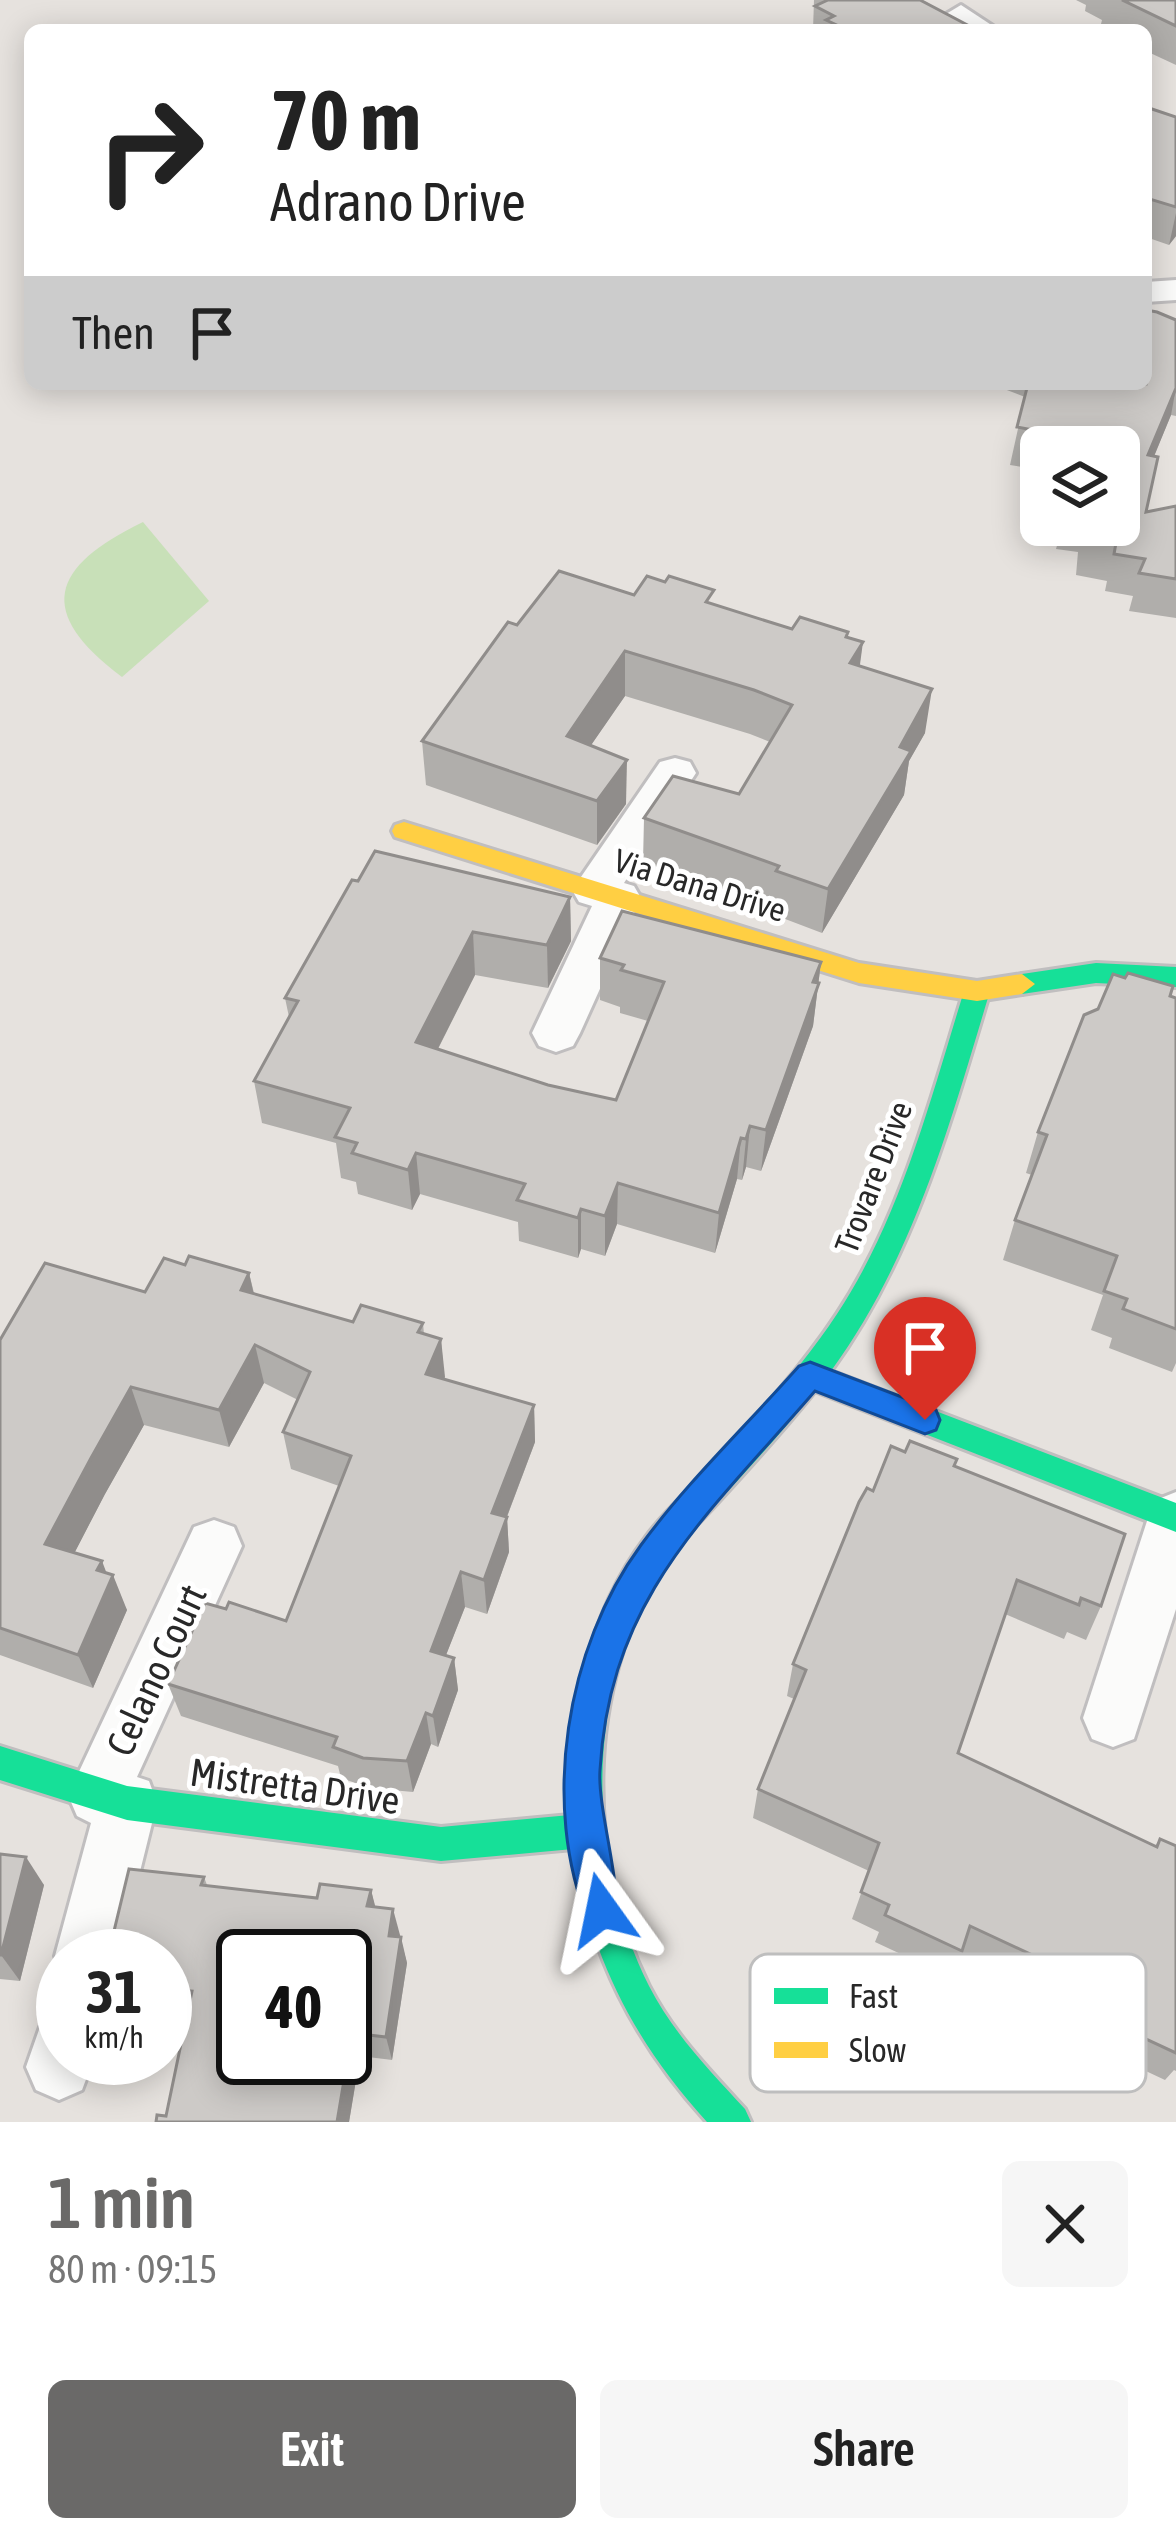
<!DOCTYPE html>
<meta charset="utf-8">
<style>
:root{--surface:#fff;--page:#f6f6f6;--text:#222;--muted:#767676;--accent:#6a6968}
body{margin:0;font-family:"Asap Condensed",sans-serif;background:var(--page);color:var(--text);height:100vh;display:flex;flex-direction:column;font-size:45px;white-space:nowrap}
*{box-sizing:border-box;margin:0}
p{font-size:39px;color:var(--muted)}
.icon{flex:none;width:66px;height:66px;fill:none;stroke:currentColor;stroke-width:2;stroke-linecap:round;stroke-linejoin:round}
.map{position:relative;height:2122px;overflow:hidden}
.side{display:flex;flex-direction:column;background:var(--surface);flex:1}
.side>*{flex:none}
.top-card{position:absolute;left:24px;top:24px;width:1128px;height:366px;border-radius:18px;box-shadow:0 6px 30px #0003;background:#fff;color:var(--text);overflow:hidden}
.buttons{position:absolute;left:1020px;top:426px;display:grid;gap:24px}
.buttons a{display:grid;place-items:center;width:120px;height:120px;border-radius:18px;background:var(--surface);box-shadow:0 6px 30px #0003;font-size:60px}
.speed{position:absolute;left:36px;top:1929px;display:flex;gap:24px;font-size:60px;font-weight:700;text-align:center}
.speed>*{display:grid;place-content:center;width:156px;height:156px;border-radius:50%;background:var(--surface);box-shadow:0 6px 30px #0003;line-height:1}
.speed small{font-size:30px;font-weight:400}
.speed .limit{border:6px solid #111;border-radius:18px;background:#fff;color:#111}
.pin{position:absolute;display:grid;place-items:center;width:102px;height:102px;color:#fff;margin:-123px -51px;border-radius:50% 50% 50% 0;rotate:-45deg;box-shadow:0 0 12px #0007}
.pin .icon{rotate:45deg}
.me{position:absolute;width:132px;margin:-66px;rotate:348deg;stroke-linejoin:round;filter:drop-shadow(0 0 9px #0008)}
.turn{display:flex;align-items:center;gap:42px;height:252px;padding:0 48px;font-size:54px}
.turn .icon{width:156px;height:156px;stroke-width:2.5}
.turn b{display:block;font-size:84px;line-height:102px}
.then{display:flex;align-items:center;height:114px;padding:0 48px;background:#0003;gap:24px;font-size:45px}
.round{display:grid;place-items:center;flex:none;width:126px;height:126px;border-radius:18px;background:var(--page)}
.summary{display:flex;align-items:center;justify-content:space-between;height:204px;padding:0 48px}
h1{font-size:72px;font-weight:600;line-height:90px;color:var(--accent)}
.primary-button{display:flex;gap:24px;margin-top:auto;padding:24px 48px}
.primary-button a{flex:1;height:138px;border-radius:18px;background:var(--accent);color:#fff;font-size:48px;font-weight:600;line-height:138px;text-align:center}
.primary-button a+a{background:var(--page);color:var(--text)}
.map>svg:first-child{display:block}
.green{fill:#c8e0b8}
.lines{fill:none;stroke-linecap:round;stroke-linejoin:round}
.street-casing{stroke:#c0bebf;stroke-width:6}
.fast-casing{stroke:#c0bebf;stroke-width:6}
.slow-casing{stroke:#c0bebf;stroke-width:6}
.street{fill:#fbfbfa;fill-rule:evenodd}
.fast{fill:#16e098;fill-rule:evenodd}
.slow{fill:#ffcf43;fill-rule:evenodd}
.wall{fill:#b0aeab;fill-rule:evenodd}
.shaded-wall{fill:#908d8b}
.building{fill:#cdcac7;stroke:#908d8b;stroke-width:3;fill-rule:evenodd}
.route{fill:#1a73e8;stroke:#114b97;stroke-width:3}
.labels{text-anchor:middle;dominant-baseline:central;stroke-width:10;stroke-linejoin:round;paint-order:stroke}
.street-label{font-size:33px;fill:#282828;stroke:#fff}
.near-street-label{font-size:39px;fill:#282828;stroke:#fff}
.key{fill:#fff;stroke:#bebebe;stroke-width:3}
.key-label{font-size:33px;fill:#282828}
</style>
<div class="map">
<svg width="1176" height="2122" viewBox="0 0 1176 2122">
<rect width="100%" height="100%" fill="#e6e2de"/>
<path class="green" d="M143 522 209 601 122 677C35 612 50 567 143 522Z"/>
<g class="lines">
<defs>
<g id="street">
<polygon points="961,5 999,30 964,30 946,14"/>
<polygon points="1176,280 1176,300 1146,302 1146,282"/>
<polygon points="675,758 690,762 696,773 624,883 634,886 641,898 580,1033 573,1046 556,1052 539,1046 532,1033 592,906 579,902 572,890 660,762"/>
<polygon points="1176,1492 1176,1609 1134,1739 1113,1747 1092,1739 1083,1718 1148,1518 1156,1500"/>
<polygon points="214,1520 234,1527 242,1546 137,1777 149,1781 157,1803 119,1956 63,1956 63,1975 55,1956 91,1823 77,1816 68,1795 194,1527"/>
<polygon points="63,2017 63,2058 94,2058 82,2090 59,2100 36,2090 26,2067 40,2027"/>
</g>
<g id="fast">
<polygon points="1096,963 1176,967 1176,987 1096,983 1022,994 1009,984 1022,974"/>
<path d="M977 981 990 991C950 1124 914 1257 831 1371L1176 1503V1532L815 1391C784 1430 751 1466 718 1502 700 1522 679 1541 664 1564 584 1687 585 1858 649 1986 673 2033 710 2071 745 2109L751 2122H707C634 2042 590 1956 573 1849L441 1861 127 1820 0 1780V1746L127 1786 441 1827 570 1815C566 1720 587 1615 646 1537 662 1515 683 1496 702 1476 749 1425 798 1373 837 1314 901 1217 930 1101 964 991Z"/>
</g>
<polygon id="slow" points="404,822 859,963 977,981 1022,974 1035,984 1022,994 977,1001 859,983 395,837 392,831 395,825"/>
</defs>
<use href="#street" class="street-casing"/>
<use href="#fast" class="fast-casing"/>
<use href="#slow" class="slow-casing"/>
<use href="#street" class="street"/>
<use href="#fast" class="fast"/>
<use href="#slow" class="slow"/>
</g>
<g class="wall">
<polygon points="814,0 922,0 977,30 813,30"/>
<polygon points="1076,0 1176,0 1176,65 1146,51 1146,30 1113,30 1101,24 1102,20 1085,11 1086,5"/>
<polygon points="1146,107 1176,117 1176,236 1169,245 1146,237"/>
<path d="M1176 320V416L1171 415 1154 456 1146 512 1176 506V618L1129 611 1133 596 1105 591 1107 581 1076 575 1078 552 1056 549 1058 542 1021 535 1035 469 1010 465 1025 397 991 384H1146ZM1041 447 1119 525H1041Z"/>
<polygon points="634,595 713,604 792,629 848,632 848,638 859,666 925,733 909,761 904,795 822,933 772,914 773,909 643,862 644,818 739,794 770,742 750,734 625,696 591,745 626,804 597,845 426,785 422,741 517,625"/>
<polygon points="358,881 570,897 571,941 548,988 475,975 438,1049 548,1085 616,1100 648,1021 620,1013 620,1007 600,1000 600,958 821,962 813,1026 761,1171 746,1167 742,1180 737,1179 715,1253 617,1224 605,1256 581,1249 578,1258 519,1241 518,1222 420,1194 412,1210 358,1194 356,1182 341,1178 336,1143 262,1123 254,1081 289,1017 285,998"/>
<polygon points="1170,996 1176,998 1176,1363 1172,1372 1109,1348 1112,1338 1091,1330 1103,1295 1003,1260 1015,1220 1032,1175 1026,1173 1038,1132"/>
<polygon points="185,1265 249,1273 254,1293 353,1322 423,1323 424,1334 441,1339 444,1379 534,1405 535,1442 507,1517 509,1552 487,1614 465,1607 446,1655 454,1658 458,1690 438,1747 431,1744 413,1792 370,1788 341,1778 338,1766 181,1716 168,1684 226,1609 286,1621 339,1486 291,1469 283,1432 298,1400 264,1383 229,1447 144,1425 105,1494 74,1553 106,1573 127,1610 93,1688 0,1655 0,1340 145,1292"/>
<polygon points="905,1452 955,1467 1101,1606 1086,1640 1067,1632 1064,1639 1005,1614 958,1753 1155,1846 1160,1839 1176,1846 1176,2071 1174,2070 1165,2080 1086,2043 1093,2015 961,1954 950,1977 875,1942 879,1932 852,1919 869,1871 753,1818 758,1789 794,1699 787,1696 793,1664 873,1491"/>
<polygon points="0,1854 44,1885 20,1981 0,1979"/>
<polygon points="204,1877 207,1885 317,1898 371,1890 375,1907 400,1937 407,1963 392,2060 360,2056 349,2122 156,2122 166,2116 187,2014 165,2012 165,1956"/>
</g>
<g class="shaded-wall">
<polygon points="1176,213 1176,236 1169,245"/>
<polygon points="1176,388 1171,415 1139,493 1148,455"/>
<polygon points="863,642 857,687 850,663"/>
<polygon points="625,651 625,696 567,780 567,736"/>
<polygon points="932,689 925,733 909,761 904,795 822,933 828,889 900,747"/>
<polygon points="627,760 626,804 597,845 597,801"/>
<polygon points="570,897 571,941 548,988 547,945"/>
<polygon points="473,932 475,975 420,1084 416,1042"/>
<polygon points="821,962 813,1026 761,1171 766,1130"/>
<polygon points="750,1126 746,1167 742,1180 746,1139"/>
<polygon points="741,1138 737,1179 715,1253 719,1213"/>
<polygon points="416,1153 420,1194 412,1210 408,1170"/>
<polygon points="618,1183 617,1224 605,1256 605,1216"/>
<polygon points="581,1209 581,1249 578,1258 578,1218"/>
<polygon points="249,1273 258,1313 241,1290"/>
<polygon points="441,1339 445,1377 431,1412 426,1374"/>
<polygon points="255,1345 264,1383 229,1447 219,1410"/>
<polygon points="131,1387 144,1425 105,1494 61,1579 45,1544 91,1458"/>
<polygon points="534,1405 535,1442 495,1548 492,1513"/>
<polygon points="507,1517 509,1552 487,1614 484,1580"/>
<polygon points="102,1561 110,1582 113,1575 127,1610 93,1688 78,1655 97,1570"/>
<polygon points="461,1572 465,1607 435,1683 431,1651"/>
<polygon points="454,1658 458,1690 438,1747 433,1716"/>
<polygon points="426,1713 431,1744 413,1792 407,1761"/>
<polygon points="26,1857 44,1885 20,1981 1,1955"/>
<polygon points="371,1890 378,1917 367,1906"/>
<polygon points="393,1909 400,1935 396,1962 389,1936"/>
<polygon points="401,1937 407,1963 392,2060 386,2037"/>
<polygon points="352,2033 360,2056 349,2122 337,2122"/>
</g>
<g class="building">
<polygon points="828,0 920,0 977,30 835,30 841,27 826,20 834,16 815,6"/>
<polygon points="1122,0 1176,0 1176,26"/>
<polygon points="1146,107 1176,117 1176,207 1146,198"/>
<polygon points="1146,310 1157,312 1176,320 1176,388 1148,455 1158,457 1146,512 1176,506 1176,579 1139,573 1145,559 1114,554 1116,543 1085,538 1086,525 1119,525 1119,447 1041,447 1041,500 1029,498 1043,432 1017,427 1028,384 1146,384"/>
<polygon points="559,571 634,595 647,576 665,582 669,576 714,590 706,602 792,629 800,617 848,632 846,637 863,642 850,663 932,689 900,747 911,751 828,889 776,871 779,866 644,818 673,776 739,794 792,705 754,690 625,651 567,736 627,760 597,801 422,741 508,622 517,625"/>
<polygon points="375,851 570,897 547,945 473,932 416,1042 548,1085 616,1100 664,982 621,970 624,965 600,958 622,911 821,962 813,982 819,983 766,1130 750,1126 746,1139 741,1138 719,1213 618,1183 605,1216 581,1209 578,1218 517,1200 525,1184 416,1153 408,1170 352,1153 357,1143 335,1137 350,1108 254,1081 298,1001 285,998 352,880 358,881"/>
<polygon points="1128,973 1173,986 1170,996 1176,998 1176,1329 1123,1309 1127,1299 1104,1291 1117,1256 1015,1220 1047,1135 1038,1132 1084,1015 1098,1009 1113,974 1125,978"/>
<polygon points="189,1256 249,1273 241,1290 353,1322 361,1305 423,1323 418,1332 441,1339 426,1374 534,1405 492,1513 507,1517 484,1580 461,1572 431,1651 454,1658 433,1716 426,1713 407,1761 363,1758 333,1747 337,1737 168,1684 205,1603 226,1609 229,1602 286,1621 351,1456 283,1432 310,1372 255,1345 219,1410 131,1387 91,1458 45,1544 102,1561 97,1570 113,1575 78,1655 0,1628 0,1340 45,1263 145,1292 164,1258 185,1265"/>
<polygon points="910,1441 957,1459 954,1466 1125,1534 1101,1606 1081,1598 1079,1605 1017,1580 958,1753 1157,1847 1160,1839 1176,1846 1176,2053 1103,2019 1110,1991 970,1926 962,1951 885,1915 889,1905 861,1892 879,1843 758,1789 806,1670 793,1664 859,1502 867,1488 873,1491 891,1446 905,1452"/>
<polygon points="0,1854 26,1857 1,1955 0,1955"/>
<path d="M129 1869 204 1877 201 1885 317 1898 320 1884 371 1890 367 1906 393 1909 389 1936 401 1937 386 2037 352 2033 337 2122H156L157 2115 166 2116 192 1991 165 1989V1956H108ZM243 1956H345V2058H243Z"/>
</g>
<path class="route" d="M810 1362 936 1410 940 1420 936 1430 925 1434 815 1391C708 1515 610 1596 600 1770 597 1809 625 1897 614 1923L602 1928 589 1923C540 1805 566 1647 641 1545 687 1482 747 1425 799 1366Z"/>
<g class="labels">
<g class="street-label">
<text transform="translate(700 885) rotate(17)">Via Dana Drive</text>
<text transform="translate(873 1177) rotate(-69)">Trovare Drive</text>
</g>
<g class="near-street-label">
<text transform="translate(156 1670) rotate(-65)">Celano Court</text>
<text transform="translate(295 1786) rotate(8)">Mistretta Drive</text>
</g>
</g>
<rect x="750" y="1954" width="396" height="138" rx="18" class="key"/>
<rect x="774" y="1988" width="54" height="16" fill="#16e098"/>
<rect x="774" y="2042" width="54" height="16" fill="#ffcf43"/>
<g class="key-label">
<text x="849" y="2008">Fast</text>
<text x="849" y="2062">Slow</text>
</g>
</svg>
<div class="buttons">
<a><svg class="icon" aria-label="layers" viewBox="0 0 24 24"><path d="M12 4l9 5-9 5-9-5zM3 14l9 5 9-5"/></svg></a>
</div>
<div class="speed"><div>31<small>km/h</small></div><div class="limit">40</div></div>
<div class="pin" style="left:925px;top:1420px;background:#d93025"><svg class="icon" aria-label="arrive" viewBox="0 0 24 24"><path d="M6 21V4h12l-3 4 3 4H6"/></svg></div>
<svg class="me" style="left:602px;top:1910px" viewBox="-20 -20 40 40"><path d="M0-17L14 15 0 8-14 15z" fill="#1a73e8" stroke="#fff" stroke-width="4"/></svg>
<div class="top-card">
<div class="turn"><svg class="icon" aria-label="right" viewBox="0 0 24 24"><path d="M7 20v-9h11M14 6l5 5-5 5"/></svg><div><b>70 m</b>Adrano Drive</div></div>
<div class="then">Then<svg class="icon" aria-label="arrive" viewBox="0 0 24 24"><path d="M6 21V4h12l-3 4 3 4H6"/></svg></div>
</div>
</div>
<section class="side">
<div class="summary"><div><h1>1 min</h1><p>80 m · 09:15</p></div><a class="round"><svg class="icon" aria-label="close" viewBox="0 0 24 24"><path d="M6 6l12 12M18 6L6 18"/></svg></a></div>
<div class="primary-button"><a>Exit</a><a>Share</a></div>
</section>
